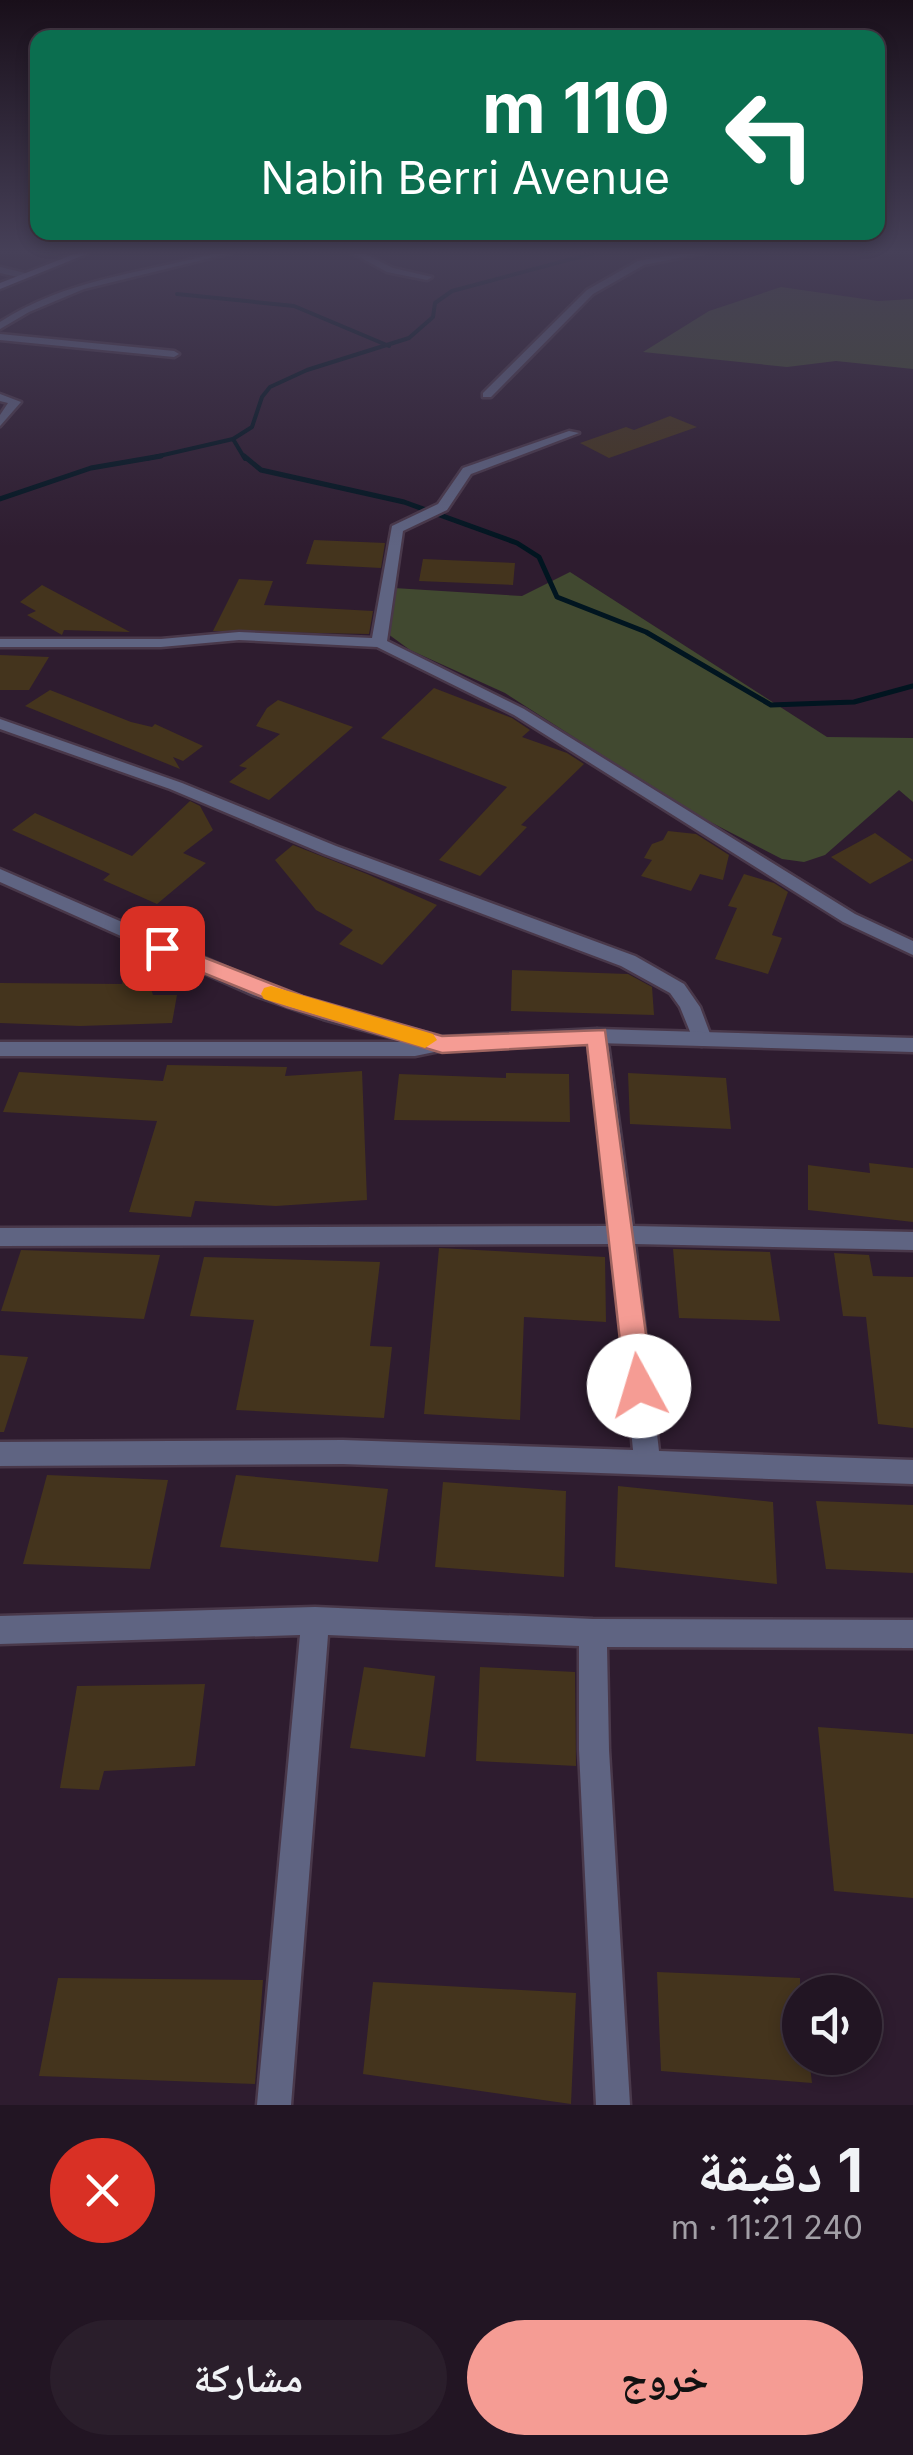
<!DOCTYPE html>
<html lang="ar">
<meta charset="utf-8">
<style>
:root{--surface:#221523;--page:#2a1e2b;--text:#f1f3f6;--muted:#a29fa6;--line:#3f3441;--accent:#f59c94}
body{margin:0;font-family:Inter,"Noto Naskh Arabic",sans-serif;background:var(--page);color:var(--text);direction:rtl;height:100vh;display:flex;flex-direction:column;font-size:38px;white-space:nowrap}
*{box-sizing:border-box;margin:0}
p{font-size:32px;color:var(--muted)}
.icon{flex:none;width:55px;height:55px;fill:none;stroke:currentColor;stroke-width:2;stroke-linecap:round;stroke-linejoin:round}
.map{position:relative;height:2105px;overflow:hidden;direction:ltr}
.drawer{display:flex;flex-direction:column;background:var(--surface);flex:1}
.drawer>*{flex:none}
.guide{position:absolute;left:30px;top:30px;width:855px;height:210px;border-radius:20px;box-shadow:0 5px 15px #0003,0 0 0 2px var(--line);direction:rtl;background:#0b6e4f;color:#fff;overflow:hidden}
.fabs{position:absolute;left:782px;top:1975px;display:grid;gap:20px}
.fabs a{display:grid;place-items:center;width:100px;height:100px;border-radius:50%;background:var(--surface);box-shadow:0 5px 15px #0003,0 0 0 2px var(--line);font-size:50px}
.pin{position:absolute;display:grid;place-items:center;width:85px;height:85px;color:#fff;margin:-42px;border-radius:20px;box-shadow:0 5px 15px #0006}
.me{position:absolute;width:110px;margin:-55px;rotate:354deg;stroke-linejoin:round;filter:drop-shadow(0 0 8px #0008)}
.turn{display:flex;align-items:center;gap:35px;height:210px;padding:0 50px;font-size:45px}
.turn .icon{width:130px;height:130px;stroke-width:2.5}
.turn b{display:block;font-size:70px;line-height:85px}
.round{display:grid;place-items:center;flex:none;width:105px;height:105px;border-radius:52px;background:var(--page)}
.headline{display:flex;align-items:center;justify-content:space-between;height:170px;padding:0 50px}
h1{font-size:60px;font-weight:700;line-height:75px}
.primary-button{display:flex;gap:20px;margin-top:auto;padding:20px 50px}
.primary-button a{flex:1;height:115px;border-radius:60px;background:var(--accent);color:#111;font-size:40px;font-weight:700;line-height:115px;text-align:center}
.primary-button a+a{background:var(--page);color:var(--text)}
.map>svg:first-child{display:block}
.green{fill:#414930}
.lines{fill:none;stroke-linecap:round;stroke-linejoin:round}
.stream-far1{stroke:#011520;stroke-width:4}
.stream{stroke:#011520;stroke-width:5}
.building{fill:#44341d}
.minor-casing{stroke:#49384a;stroke-width:5}
.tertiary-casing{stroke:#49384a;stroke-width:5}
.secondary-casing{stroke:#49384a;stroke-width:5}
.minor{fill:#5f6482;fill-rule:evenodd}
.tertiary{fill:#5f6482;fill-rule:evenodd}
.secondary{fill:#8089b8;fill-rule:evenodd}
.route{fill:#f59c94;stroke:#9f6560;stroke-width:2.5}
.slow{fill:#f59e0b}
</style>
<div class="map">
<svg width="913" height="2105" viewBox="0 0 913 2105">
<rect width="100%" height="100%" fill="#2e1c2f"/>
<g class="green">
<polygon points="781,287 878,301 913,299 913,369 836,361 787,367 643,352 709,311"/>
<polygon points="570,572 827,737 913,738 913,802 899,790 825,855 804,862 782,859 689,811 505,693 410,650 388,634 394,588 522,596"/>
</g>
<g class="lines">
<g class="stream-far1">
<polyline points="177,294 294,306 389,346"/>
<polyline points="233,439 245,459"/>
<polyline points="146,459 233,439 252,427 262,397 270,387 307,370 409,338 433,317 435,303 452,291 594,253"/>
</g>
<g class="stream">
<polyline points="244,456 261,470 404,502 517,543 539,557 557,597 646,632 771,705 854,702 913,686"/>
<polyline points="0,499 91,468 161,456"/>
</g>
</g>
<g class="building">
<polygon points="670,416 697,427 609,458 580,443 626,427 634,430"/>
<polygon points="314,540 385,543 381,568 306,564"/>
<polygon points="423,559 515,563 513,585 419,581"/>
<polygon points="239,579 273,581 264,605 373,611 369,634 213,631"/>
<polygon points="42,585 130,632 64,630 62,635 27,615 36,611 20,602"/>
<polygon points="0,655 49,657 29,690 0,690"/>
<polygon points="434,688 512,718 530,730 522,737 567,753 584,764 521,825 527,827 480,876 439,860 507,787 381,738"/>
<polygon points="50,690 131,722 152,727 155,724 203,746 183,761 173,757 180,769 25,706"/>
<polygon points="278,700 353,727 269,800 229,782 247,768 239,766 280,734 256,726 267,708"/>
<polygon points="190,801 200,806 213,830 183,853 206,863 157,904 103,880 110,874 12,830 35,813 132,856"/>
<polygon points="668,831 696,834 729,855 723,880 700,874 691,891 641,876 652,860 644,858 652,844 663,840"/>
<polygon points="875,833 913,860 870,884 831,857"/>
<polygon points="293,845 367,874 437,905 382,965 339,944 353,930 316,910 275,860"/>
<polygon points="744,874 774,883 788,892 772,935 782,938 768,974 715,959 737,908 728,906"/>
<polygon points="512,970 628,974 652,987 654,1015 511,1011"/>
<polygon points="124,973 150,986 153,995 177,995 172,1023 80,1026 0,1023 0,983 122,984"/>
<polygon points="167,1065 287,1067 285,1076 362,1071 367,1200 276,1206 195,1201 191,1217 129,1212 157,1121 3,1112 19,1072 163,1081"/>
<polygon points="506,1073 569,1074 570,1122 394,1120 399,1074 506,1078"/>
<polygon points="628,1073 726,1078 731,1129 630,1124"/>
<polygon points="869,1163 913,1168 913,1222 808,1210 808,1165 870,1173"/>
<polygon points="439,1248 605,1257 606,1322 524,1317 520,1420 424,1414"/>
<polygon points="673,1249 770,1252 780,1321 679,1318"/>
<polygon points="21,1250 160,1255 144,1319 1,1311"/>
<polygon points="834,1253 869,1255 873,1276 913,1277 913,1428 878,1424 866,1317 843,1316"/>
<polygon points="204,1257 380,1262 370,1346 392,1347 384,1418 236,1410 254,1320 190,1316"/>
<polygon points="0,1355 28,1357 4,1432 0,1432"/>
<polygon points="47,1475 168,1480 150,1569 23,1564"/>
<polygon points="236,1475 388,1489 378,1562 220,1547"/>
<polygon points="443,1482 566,1491 564,1577 435,1567"/>
<polygon points="618,1486 773,1502 777,1584 615,1567"/>
<polygon points="816,1501 913,1505 913,1573 826,1569"/>
<polygon points="364,1667 435,1676 425,1757 350,1748"/>
<polygon points="480,1667 575,1672 576,1766 476,1761"/>
<polygon points="205,1684 195,1766 104,1771 99,1790 60,1788 77,1686"/>
<polygon points="818,1727 913,1734 913,1898 834,1891"/>
<polygon points="657,1972 800,1978 800,2058 809,2058 812,2083 661,2071"/>
<polygon points="58,1978 263,1980 255,2084 39,2076"/>
<polygon points="373,1982 576,1993 571,2104 363,2074"/>
</g>
<g class="lines">
<defs>
<g id="minor">
<path d="M217 253H231L84 289 29 312 0 329V322C66 279 143 273 217 253Z"/>
<polygon points="352,253 363,253 393,268 432,277 427,280 387,272"/>
<polygon points="684,253 703,253 644,265 593,294 491,397 483,397 483,393 587,290 638,261"/>
<polygon points="0,267 25,273 27,275 22,278 0,273"/>
<polygon points="0,334 174,351 179,354 174,357 0,340"/>
<polygon points="0,394 21,402 0,426 0,415 8,403 0,401"/>
<polygon points="569,431 579,433 471,474 447,510 403,531 387,641 524,709 855,914 913,941 913,955 843,922 514,715 377,647 239,640 161,647 0,647 0,639 161,639 239,632 372,638 392,526 438,504 463,468"/>
<polygon points="0,719 182,783 336,846 635,956 684,984 700,1007 712,1039 702,1046 695,1044 680,1007 670,993 621,966 324,854 170,789 0,729"/>
<polygon points="597,1029 607,1036 633,1226 913,1232 913,1250 635,1244 659,1451 913,1460 913,1484 343,1464 0,1466 0,1442 343,1440 633,1450 613,1244 0,1246 0,1228 611,1226 587,1036"/>
<polygon points="442,1037 449,1039 452,1044 449,1049 415,1056 0,1056 0,1042 415,1042"/>
<polygon points="315,1607 593,1619 913,1620 913,1648 607,1647 609,1750 630,2105 596,2105 579,1750 579,1646 328,1635 291,2105 257,2105 300,1635 0,1644 0,1616"/>
</g>
<polygon id="tertiary" points="0,869 267,985 334,1008 442,1037 597,1029 913,1038 913,1052 597,1043 442,1051 323,1019 253,995 0,882"/>
<polygon id="secondary" points="77,253 89,253 0,289 0,283"/>
</defs>
<use href="#minor" class="minor-casing"/>
<use href="#tertiary" class="tertiary-casing"/>
<use href="#secondary" class="secondary-casing"/>
<use href="#minor" class="minor"/>
<use href="#tertiary" class="tertiary"/>
<use href="#secondary" class="secondary"/>
</g>
<linearGradient id="sky" x2="0" y2="1"><stop stop-color="#190f1a"/><stop offset="0.46" stop-color="#464058"/><stop offset="1" stop-color="#464058" stop-opacity="0"/></linearGradient>
<rect width="913" height="547" fill="url(#sky)"/>
<polygon class="route" points="162,941 303,996 442,1036 605,1030 653,1386 649,1395 639,1398 629,1395 625,1386 587,1045 442,1053 287,1007 154,953 151,948"/>
<polygon class="slow" points="271,986 433,1034 437,1040 425,1048 264,999 261,994 264,988"/>
</svg>
<div class="fabs">
<a><svg class="icon" aria-label="sound" viewBox="0 0 24 24"><path d="M4 9h4l5-4v14l-5-4H4zM17 9q2 3 0 6"/></svg></a>
</div>
<div class="pin" style="left:162px;top:948px;background:#d93025"><svg class="icon" aria-label="arrive" viewBox="0 0 24 24"><path d="M6 21V4h12l-3 4 3 4H6"/></svg></div>
<svg class="me" style="left:639px;top:1386px" viewBox="-20 -20 40 40"><circle r="19" fill="#fff"/><path d="M0-13L10 11 0 6-10 11z" fill="#f59c94"/></svg>
<div class="guide">
<div class="turn"><svg class="icon" aria-label="left" viewBox="0 0 24 24"><path d="M17 20v-9H6M10 6l-5 5 5 5"/></svg><div><b>110 m</b>Nabih Berri Avenue</div></div>
</div>
</div>
<section class="drawer">
<div class="headline"><div><h1>1 دقيقة</h1><p>240 m · 11:21</p></div><a class="round" style="background:#d93025;color:#fff"><svg class="icon" aria-label="close" viewBox="0 0 24 24"><path d="M6 6l12 12M18 6L6 18"/></svg></a></div>
<div class="primary-button"><a>خروج</a><a>مشاركة</a></div>
</section>
